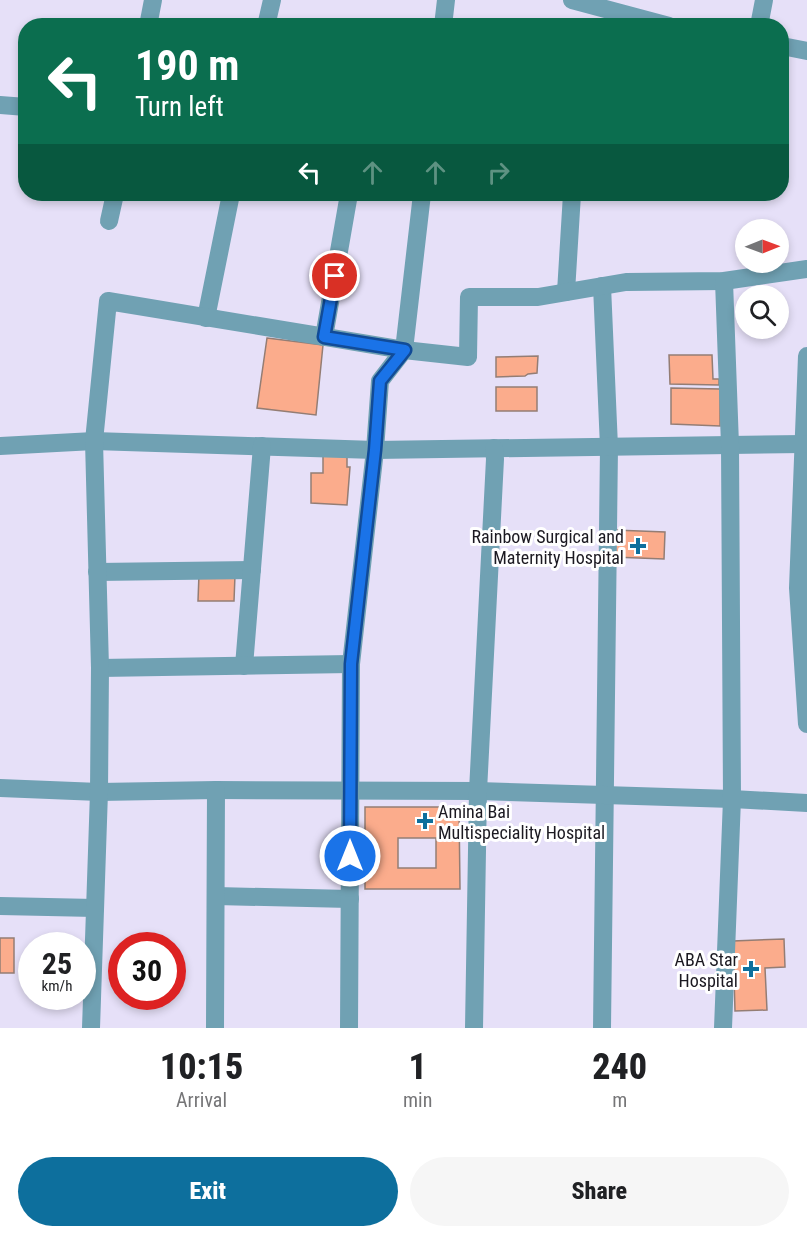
<!DOCTYPE html>
<style>
:root{--surface:#fff;--page:#f6f6f6;--text:#202124;--muted:#757577;--accent:#0d6f9d}
body{margin:0;font-family:"Roboto Condensed",sans-serif;background:var(--page);color:var(--text);height:100vh;display:flex;flex-direction:column;font-size:22px;white-space:nowrap}
*{box-sizing:border-box;margin:0}
p{font-size:20px;color:var(--muted)}
.icon{flex:none;width:33px;height:33px;fill:none;stroke:currentColor;stroke-width:2;stroke-linecap:round;stroke-linejoin:round}
.map{position:relative;height:1028px;overflow:hidden}
.side{display:flex;flex-direction:column;background:var(--surface);flex:1}
.side>*{flex:none}
.guide{position:absolute;left:18px;top:18px;width:771px;height:183px;border-radius:24px;box-shadow:0 3px 9px #0003;background:#0b6e4f;color:#fff;overflow:hidden}
.needle{width:39px;rotate:89deg}
.controls{position:absolute;left:735px;top:219px;display:grid;gap:12px}
.controls a{display:grid;place-items:center;width:54px;height:54px;border-radius:50%;background:var(--surface);box-shadow:0 3px 9px #0003;font-size:30px}
.speed{position:absolute;left:18px;top:932px;display:flex;gap:12px;font-size:30px;font-weight:700;text-align:center}
.speed>*{display:grid;place-content:center;width:78px;height:78px;border-radius:50%;background:var(--surface);box-shadow:0 3px 9px #0003;line-height:1}
.speed small{font-size:15px;font-weight:400}
.speed .limit{border:9px solid #d22;background:#fff;color:#111}
.pin{position:absolute;display:grid;place-items:center;width:51px;height:51px;color:#fff;margin:-26px;border:3px solid #fff;border-radius:50%;box-shadow:0 2px 6px #0007}
.me{position:absolute;width:66px;margin:-33px;rotate:0deg;stroke-linejoin:round;filter:drop-shadow(0 0 4px #0008)}
.turn{display:flex;align-items:center;gap:21px;height:126px;padding:0 18px;font-size:27px}
.turn .icon{width:78px;height:78px;stroke-width:2.5}
.turn b{display:block;font-size:42px;line-height:51px}
.lanes{display:flex;align-items:center;height:57px;padding:0 18px;background:#0003;justify-content:center;gap:30px;direction:ltr}
.lanes .off{opacity:.35}
.eta{display:flex;justify-content:space-evenly;align-items:center;height:102px;text-align:center}
.eta b{font-size:36px;font-weight:800;line-height:42px}
.button{display:flex;gap:12px;margin-top:auto;padding:12px 18px}
.button a{flex:1;height:69px;border-radius:36px;background:var(--accent);color:#fff;font-size:24px;font-weight:800;line-height:69px;text-align:center}
.button a+a{background:var(--page);color:var(--text)}
.map>svg:first-child{display:block}
.building{fill:#fbac8c;stroke:#947d74;stroke-width:1.5;fill-rule:evenodd}
.lines{fill:none;stroke-linecap:round;stroke-linejoin:round}
.minor{stroke:#70a1b3;stroke-width:18}
.route-casing{stroke:#114b97;stroke-width:15}
.route{stroke:#1a73e8;stroke-width:10}
.poi-dot{fill:#0d6f9d;stroke:#fff;stroke-width:2}
.labels{text-anchor:middle;dominant-baseline:central;stroke-width:6;stroke-linejoin:round;paint-order:stroke}
.poi-label{font-size:18px;fill:#1b1921;stroke:#fff;text-anchor:end}
</style>
<div class="map">
<svg width="807" height="1028" viewBox="0 0 807 1028">
<rect width="100%" height="100%" fill="#e6e0f8"/>
<g class="building">
<polygon points="267,338 323,345 316,415 257,408"/>
<polygon points="669,355 712,355 713,379 719,379 719,385 670,384"/>
<polygon points="538,356 537,373 528,374 525,376 496,377 496,357"/>
<rect x="496" y="387" width="41" height="24"/>
<polygon points="671,388 720,389 720,426 671,424"/>
<polygon points="323,453 347,454 347,467 350,467 347,505 311,503 311,473 323,473"/>
<polygon points="614,530 665,532 664,559 613,557"/>
<polygon points="199,574 235,575 234,601 198,601"/>
<path d="M365 807H459L460 889H365ZM398 838H436V868H398Z"/>
<rect x="0" y="938" width="14" height="35"/>
<polygon points="784,939 785,967 765,968 767,1010 735,1011 733,941"/>
</g>
<g class="lines">
<g class="minor">
<polyline points="572,0 669,26"/>
<polyline points="148,26 153,0"/>
<polyline points="266,26 272,0"/>
<polyline points="443,26 446,0"/>
<polyline points="759,26 764,0"/>
<polyline points="782,46 807,51"/>
<polyline points="0,105 26,107"/>
<polyline points="109,221 115,194"/>
<polyline points="602,286 609,447 602,1028"/>
<polyline points="566,292 572,194"/>
<polyline points="206,318 231,194"/>
<polyline points="324,337 349,194"/>
<polyline points="807,356 798,588 807,724"/>
<polyline points="0,446 94,441 375,450 803,444"/>
<polyline points="97,572 252,570"/>
<polyline points="244,666 262,446"/>
<polyline points="100,668 351,664"/>
<polyline points="0,788 99,792 216,790 478,791 732,799 807,803"/>
<polyline points="216,896 350,899"/>
<polyline points="0,906 95,908"/>
<polyline points="91,1028 99,792 100,668 94,441 108,301 404,350 468,357 469,297 538,297 626,282 724,281 807,269"/>
<polyline points="215,1028 216,790"/>
<polyline points="349,1028 351,664 375,450 380,381 404,350 422,194"/>
<polyline points="474,1028 478,791 495,459 494,448"/>
<polyline points="723,1028 732,799 730,445 724,281"/>
</g>
</g>
<g class="lines">
<defs>
<polyline id="route" points="335,276 324,337 405,350 380,381 375,450 351,664 350,856"/>
</defs>
<use href="#route" class="route-casing"/>
<use href="#route" class="route"/>
</g>
<g class="poi-dot">
<path d="M635 537h6v6h6v6h-6v6h-6v-6h-6v-6h6z"/>
<path d="M422 812h6v6h6v6h-6v6h-6v-6h-6v-6h6z"/>
<path d="M748 960h6v6h6v6h-6v6h-6v-6h-6v-6h6z"/>
</g>
<g class="labels">
<g class="poi-label">
<text x="624" y="536">Rainbow Surgical and<tspan x="624" dy="21">Maternity Hospital</tspan></text>
<text x="438" y="811" text-anchor="start">Amina Bai<tspan x="438" dy="21">Multispeciality Hospital</tspan></text>
<text x="738" y="959">ABA Star<tspan x="738" dy="21">Hospital</tspan></text>
</g>
</g>
</svg>
<div class="controls">
<a><svg class="needle" viewBox="-14 -14 28 28"><path d="M0-13l5 13h-10z" fill="#e53935"/><path d="M0 13l5-13h-10z" fill="#757577"/></svg></a>
<a><svg class="icon" aria-label="search" viewBox="0 0 24 24"><circle cx="10" cy="10" r="6"/><path d="M15 15l6 6"/></svg></a>
</div>
<div class="speed"><div>25<small>km/h</small></div><div class="limit">30</div></div>
<div class="pin" style="left:335px;top:276px;background:#d93025"><svg class="icon" aria-label="arrive" viewBox="0 0 24 24"><path d="M6 21V4h12l-3 4 3 4H6"/></svg></div>
<svg class="me" style="left:350px;top:856px" viewBox="-20 -20 40 40"><circle r="17" fill="#1a73e8" stroke="#fff" stroke-width="3"/><path d="M0-11L8 9 0 5-8 9z" fill="#fff"/></svg>
<div class="guide">
<div class="turn"><svg class="icon" aria-label="left" viewBox="0 0 24 24"><path d="M17 20v-9H6M10 6l-5 5 5 5"/></svg><div><b>190 m</b>Turn left</div></div>
<div class="lanes"><svg class="icon" aria-label="left" viewBox="0 0 24 24"><path d="M17 20v-9H6M10 6l-5 5 5 5"/></svg><svg class="icon off" aria-label="ahead" viewBox="0 0 24 24"><path d="M12 20V5M6 11l6-6 6 6"/></svg><svg class="icon off" aria-label="ahead" viewBox="0 0 24 24"><path d="M12 20V5M6 11l6-6 6 6"/></svg><svg class="icon off" aria-label="right" viewBox="0 0 24 24"><path d="M7 20v-9h11M14 6l5 5-5 5"/></svg></div>
</div>
</div>
<section class="side">
<div class="eta">
<div><b>10:15</b><p>Arrival</p></div>
<div><b>1</b><p>min</p></div>
<div><b>240</b><p>m</p></div>
</div>
<div class="button"><a>Exit</a><a>Share</a></div>
</section>
